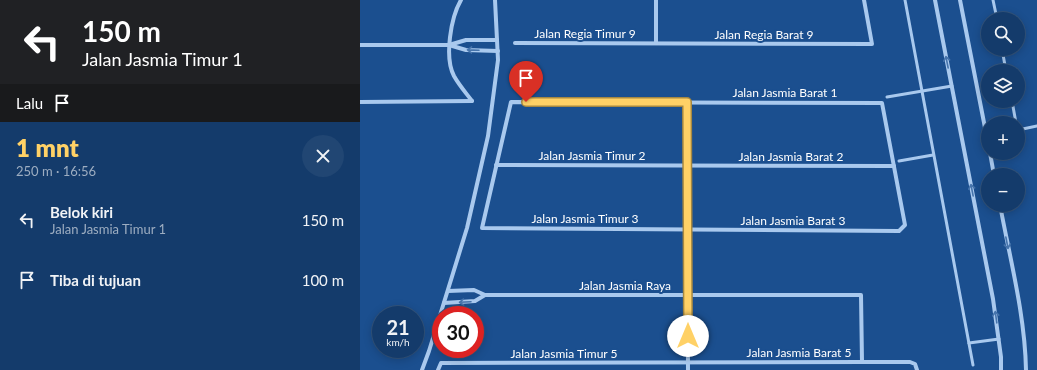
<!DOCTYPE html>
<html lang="id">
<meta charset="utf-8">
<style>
:root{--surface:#143b6b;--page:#214673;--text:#f1f3f6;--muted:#9dadc1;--line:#33557e;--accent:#ffd166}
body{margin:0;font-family:Lato,sans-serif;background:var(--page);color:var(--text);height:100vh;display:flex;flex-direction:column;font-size:15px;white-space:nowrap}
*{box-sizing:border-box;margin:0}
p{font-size:13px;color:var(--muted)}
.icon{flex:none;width:22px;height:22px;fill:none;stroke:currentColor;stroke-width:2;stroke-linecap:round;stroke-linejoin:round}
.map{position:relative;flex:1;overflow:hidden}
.drawer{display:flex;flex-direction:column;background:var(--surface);width:360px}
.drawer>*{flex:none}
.banner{background:#202124;color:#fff;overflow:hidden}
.buttons{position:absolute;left:621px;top:12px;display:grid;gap:8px}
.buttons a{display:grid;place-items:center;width:44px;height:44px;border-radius:50%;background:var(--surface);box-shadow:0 2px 10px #0003,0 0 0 1px var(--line);font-size:20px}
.speed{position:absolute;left:12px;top:306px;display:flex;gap:8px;font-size:20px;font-weight:700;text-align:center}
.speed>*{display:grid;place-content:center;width:52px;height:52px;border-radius:50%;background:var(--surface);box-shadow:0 2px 10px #0003,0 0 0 1px var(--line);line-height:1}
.speed small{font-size:10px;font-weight:400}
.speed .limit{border:6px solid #d22;background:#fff;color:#111}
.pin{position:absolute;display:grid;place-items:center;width:34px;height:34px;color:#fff;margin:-41px -17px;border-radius:50% 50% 50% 0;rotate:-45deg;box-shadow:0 0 4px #0007}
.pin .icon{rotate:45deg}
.me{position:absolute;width:44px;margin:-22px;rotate:0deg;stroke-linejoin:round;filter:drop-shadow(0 0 3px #0008)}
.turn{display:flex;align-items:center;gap:14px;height:84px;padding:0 16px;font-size:18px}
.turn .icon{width:52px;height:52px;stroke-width:2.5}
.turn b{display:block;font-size:28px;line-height:34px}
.then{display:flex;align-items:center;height:38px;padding:0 16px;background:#0003;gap:8px;font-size:15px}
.round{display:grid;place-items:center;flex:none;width:42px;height:42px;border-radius:21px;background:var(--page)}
.summary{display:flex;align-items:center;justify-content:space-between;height:68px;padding:0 16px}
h1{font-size:24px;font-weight:800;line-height:30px;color:var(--accent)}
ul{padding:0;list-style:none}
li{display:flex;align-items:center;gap:12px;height:60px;padding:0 16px}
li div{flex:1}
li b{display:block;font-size:15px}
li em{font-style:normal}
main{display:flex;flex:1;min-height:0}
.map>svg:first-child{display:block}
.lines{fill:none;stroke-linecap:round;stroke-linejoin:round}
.lane{stroke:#a9c9ee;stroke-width:3}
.street{stroke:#a9c9ee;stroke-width:4}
.oneway{stroke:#4674ac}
.route-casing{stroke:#a68842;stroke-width:10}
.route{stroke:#ffd166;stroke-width:7}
.labels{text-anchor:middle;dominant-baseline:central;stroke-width:4;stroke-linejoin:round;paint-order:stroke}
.street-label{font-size:12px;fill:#fff;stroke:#1b4f8f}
</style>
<main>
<section class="drawer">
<div class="banner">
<div class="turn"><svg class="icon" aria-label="left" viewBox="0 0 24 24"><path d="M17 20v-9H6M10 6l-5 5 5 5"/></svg><div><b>150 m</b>Jalan Jasmia Timur 1</div></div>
<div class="then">Lalu<svg class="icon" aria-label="arrive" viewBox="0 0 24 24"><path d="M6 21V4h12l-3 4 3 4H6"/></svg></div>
</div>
<div class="summary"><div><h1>1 mnt</h1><p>250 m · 16:56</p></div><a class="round"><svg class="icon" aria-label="close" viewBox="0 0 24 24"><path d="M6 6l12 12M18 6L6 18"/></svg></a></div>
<ul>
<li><svg class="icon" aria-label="left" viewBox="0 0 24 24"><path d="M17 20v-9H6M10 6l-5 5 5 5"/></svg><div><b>Belok kiri</b><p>Jalan Jasmia Timur 1</p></div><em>150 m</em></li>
<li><svg class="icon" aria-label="arrive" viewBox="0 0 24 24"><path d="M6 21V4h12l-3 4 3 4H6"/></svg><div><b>Tiba di tujuan</b></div><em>100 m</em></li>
</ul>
</section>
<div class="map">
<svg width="677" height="370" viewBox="0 0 677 370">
<rect width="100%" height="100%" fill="#1b4f8f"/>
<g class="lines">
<g class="lane">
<polyline points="545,0 613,365"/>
<polyline points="633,0 637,19"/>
<polyline points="642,49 646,71"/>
<polyline points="527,97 592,86"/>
<polyline points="652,101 656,123"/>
<polyline points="658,130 677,126"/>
<polyline points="539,161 573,155"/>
<polyline points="609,343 639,339"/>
</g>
<g class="street">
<path d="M101 0C91 17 84 57 94 76 99 85 106 93 112 101"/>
<polyline points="296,0 296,43"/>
<polyline points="575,0 633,299 641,357 641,370"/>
<polyline points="600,0 628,143"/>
<polyline points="155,43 512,44 504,0"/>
<polyline points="0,45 89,45 106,40 137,40"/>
<polyline points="89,45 106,50 138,51"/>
<polyline points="0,102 112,101"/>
<polygon points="151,102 522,103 545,225 539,231 122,228"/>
<polyline points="327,102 328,370"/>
<polyline points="630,153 634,175"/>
<polyline points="136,165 534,166"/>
<path d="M640 205C650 259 665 315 666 370"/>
<polyline points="88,291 114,290 125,295 501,295 502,362"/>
<polyline points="84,303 115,301 125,295"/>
<polyline points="62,370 69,351 107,228 128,136 138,60 135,0"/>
<polyline points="78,370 81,363 502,362 550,362 555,364 557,370"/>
</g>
</g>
<defs><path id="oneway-shaft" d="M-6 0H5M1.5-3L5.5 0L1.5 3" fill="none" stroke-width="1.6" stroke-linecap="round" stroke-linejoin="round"/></defs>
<g class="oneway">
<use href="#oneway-shaft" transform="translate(113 50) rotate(-178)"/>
<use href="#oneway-shaft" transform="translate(587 62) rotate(-101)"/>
<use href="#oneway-shaft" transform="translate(612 190) rotate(-101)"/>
<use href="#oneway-shaft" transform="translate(647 243) rotate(79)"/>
<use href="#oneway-shaft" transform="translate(105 302) rotate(177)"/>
<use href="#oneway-shaft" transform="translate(636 317) rotate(-98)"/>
</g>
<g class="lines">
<defs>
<polyline id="route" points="166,102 327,102 328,336"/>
</defs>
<use href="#route" class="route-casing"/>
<use href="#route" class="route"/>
</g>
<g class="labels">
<g class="street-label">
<text x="225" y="33">Jalan Regia Timur 9</text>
<text x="404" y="34">Jalan Regia Barat 9</text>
<text x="425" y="92">Jalan Jasmia Barat 1</text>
<text x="232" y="155">Jalan Jasmia Timur 2</text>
<text x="431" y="156">Jalan Jasmia Barat 2</text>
<text x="225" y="218">Jalan Jasmia Timur 3</text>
<text x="433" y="220">Jalan Jasmia Barat 3</text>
<text x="265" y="285">Jalan Jasmia Raya</text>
<text x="439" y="352">Jalan Jasmia Barat 5</text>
<text x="204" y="353">Jalan Jasmia Timur 5</text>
</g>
</g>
</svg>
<div class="buttons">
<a><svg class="icon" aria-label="search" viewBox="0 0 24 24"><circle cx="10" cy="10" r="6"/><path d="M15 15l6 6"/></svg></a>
<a><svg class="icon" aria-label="layers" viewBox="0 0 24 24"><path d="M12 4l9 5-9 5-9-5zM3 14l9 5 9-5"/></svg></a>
<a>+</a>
<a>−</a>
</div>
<div class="speed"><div>21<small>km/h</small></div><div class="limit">30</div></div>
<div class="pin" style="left:166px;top:102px;background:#d93025"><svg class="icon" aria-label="arrive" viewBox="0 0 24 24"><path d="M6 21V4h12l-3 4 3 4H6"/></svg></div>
<svg class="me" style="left:328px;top:336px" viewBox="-20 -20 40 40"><circle r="19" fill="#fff"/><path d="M0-13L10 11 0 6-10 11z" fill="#ffd166"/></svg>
</div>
</main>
